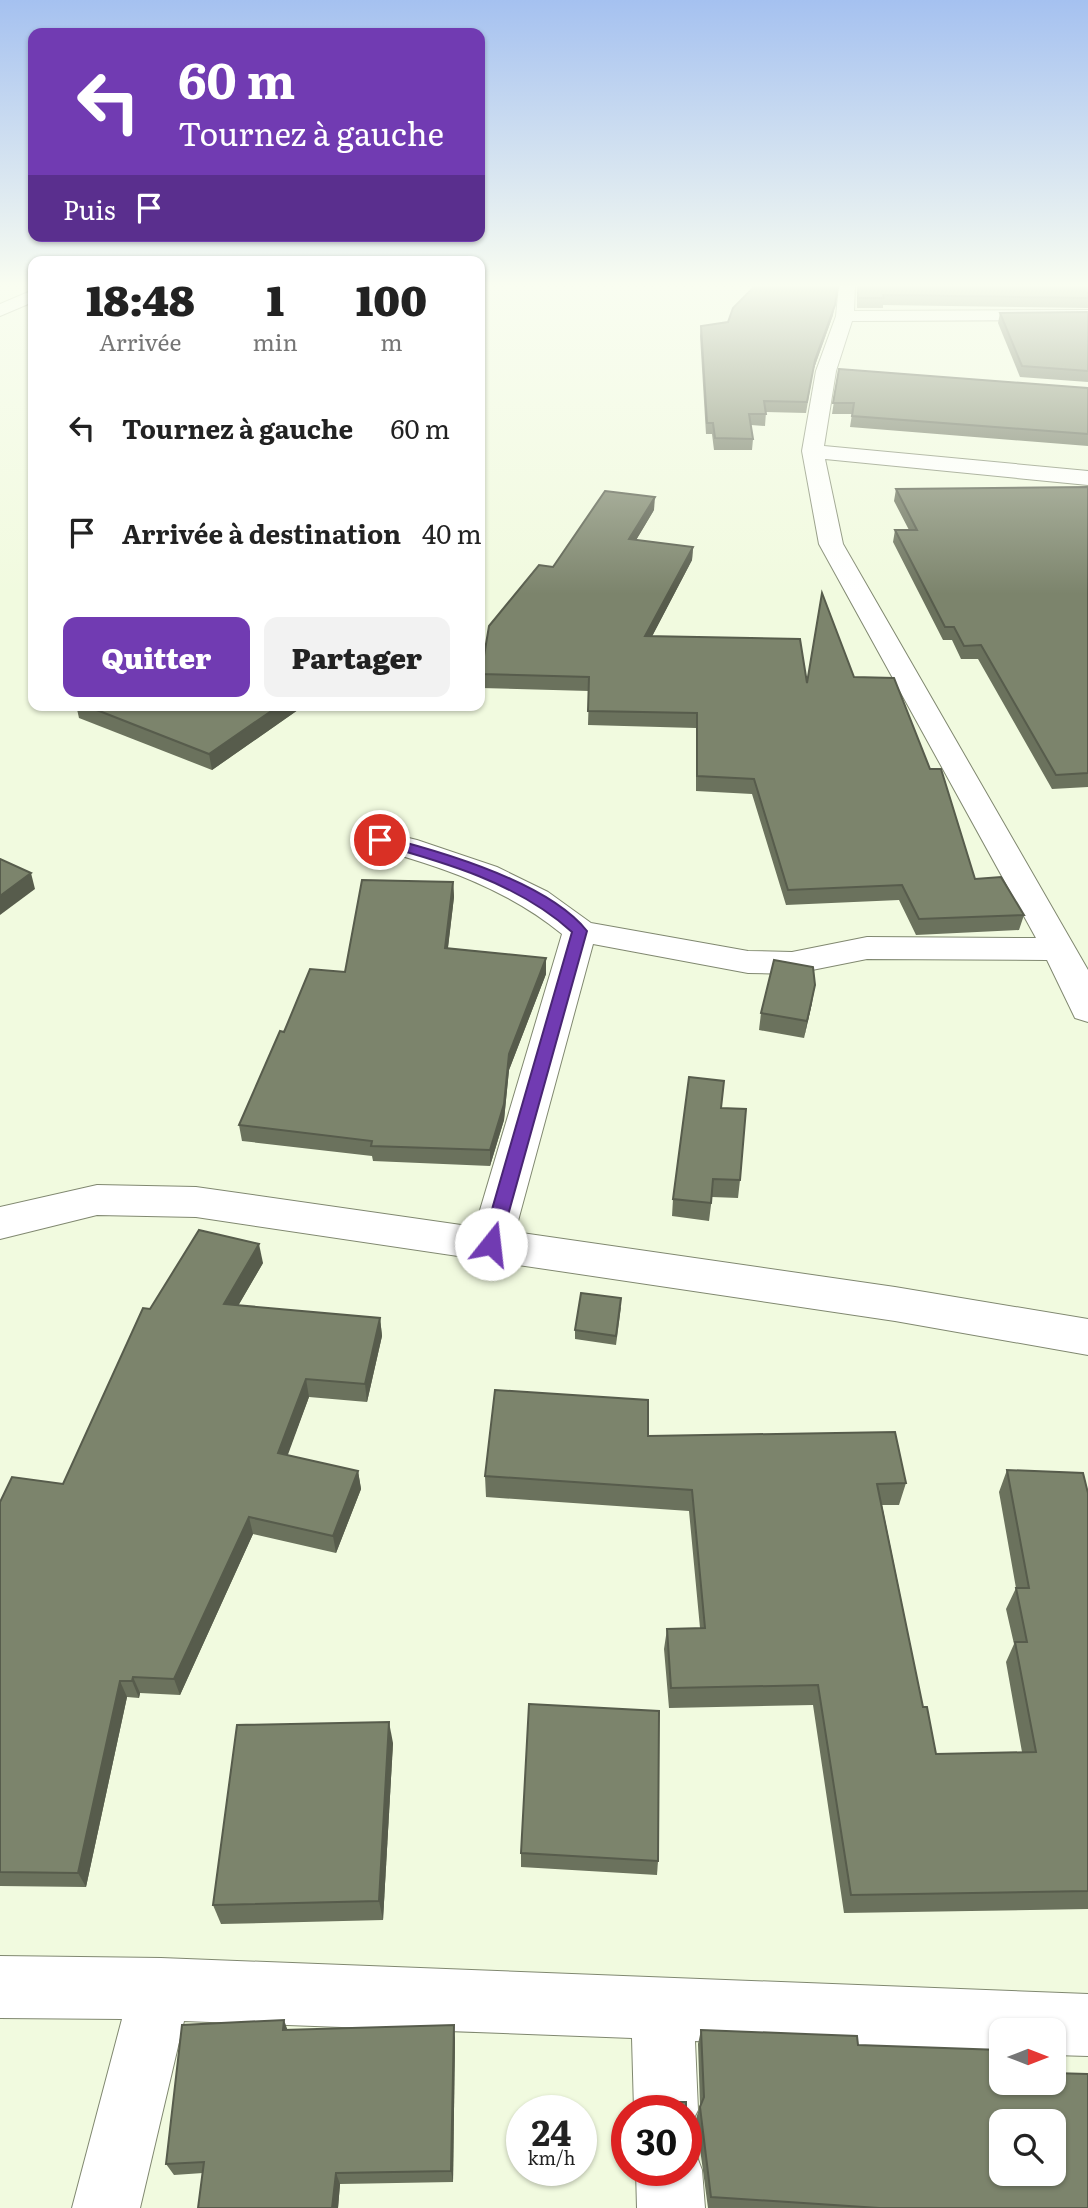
<!DOCTYPE html>
<html lang="fr">
<meta charset="utf-8">
<style>
:root{--surface:#fff;--page:#f2f2f2;--text:#222;--muted:#767676;--accent:#713bb2}
body{margin:0;font-family:Literata,serif;background:var(--page);color:var(--text);height:100vh;display:flex;flex-direction:column;font-size:26px;white-space:nowrap}
*{box-sizing:border-box;margin:0}
p{font-size:23px;color:var(--muted)}
.icon{flex:none;width:38px;height:38px;fill:none;stroke:currentColor;stroke-width:2;stroke-linecap:round;stroke-linejoin:round}
.map{position:relative;flex:1;overflow:hidden}
.panel{position:absolute;left:28px;top:256px;width:457px;height:455px;display:flex;flex-direction:column;background:var(--surface);border-radius:14px;box-shadow:0 2px 5px #0004}
.panel>*{flex:none}
.guide{position:absolute;left:28px;top:28px;width:457px;height:214px;border-radius:14px;box-shadow:0 2px 5px #0004;background:#713bb2;color:#fff;overflow:hidden}
.needle{width:46px;rotate:90deg}
.fabs{position:absolute;left:989px;top:2018px;display:grid;gap:14px}
.fabs a{display:grid;place-items:center;width:77px;height:77px;border-radius:14px;background:var(--surface);box-shadow:0 2px 5px #0004;font-size:35px}
.speed{position:absolute;left:506px;top:2095px;display:flex;gap:14px;font-size:35px;font-weight:700;text-align:center}
.speed>*{display:grid;place-content:center;width:91px;height:91px;border-radius:50%;background:var(--surface);box-shadow:0 2px 5px #0004;line-height:1}
.speed small{font-size:18px;font-weight:400}
.speed .limit{border:10px solid #d22;background:#fff;color:#111}
.pin{position:absolute;display:grid;place-items:center;width:60px;height:60px;color:#fff;margin:-30px;border:4px solid #fff;border-radius:50%;box-shadow:0 2px 7px #0007}
.me{position:absolute;width:77px;margin:-38px;rotate:16deg;stroke-linejoin:round;filter:drop-shadow(0 0 5px #0008)}
.turn{display:flex;align-items:center;gap:24px;height:147px;padding:0 35px;font-size:32px}
.turn .icon{width:91px;height:91px;stroke-width:2.5}
.turn b{display:block;font-size:49px;line-height:60px}
.then{display:flex;align-items:center;height:66px;padding:0 35px;background:#0003;gap:14px;font-size:26px}
.eta{display:flex;justify-content:space-evenly;align-items:center;height:119px;text-align:center}
.eta b{font-size:42px;font-weight:800;line-height:49px}
.cta{display:flex;gap:14px;margin-top:auto;padding:14px 35px}
.cta a{flex:1;height:80px;border-radius:14px;background:var(--accent);color:#fff;font-size:28px;font-weight:800;line-height:80px;text-align:center}
.cta a+a{background:var(--page);color:var(--text)}
ul{padding:0;list-style:none}
li{display:flex;align-items:center;gap:21px;height:105px;padding:0 35px}
li div{flex:1}
li b{display:block;font-size:26px}
li em{font-style:normal}
.map>svg:first-child{display:block}
.lines{fill:none;stroke-linecap:round;stroke-linejoin:round}
.minor-casing{stroke:#808870;stroke-width:2}
.minor{fill:#fff;fill-rule:evenodd}
.wall{fill:#6b725d}
.shaded-wall{fill:#575c4c}
.building{fill:#7c846c;stroke:#575c4c;stroke-width:2;fill-rule:evenodd}
.route{fill:#713bb2;stroke:#492674;stroke-width:2}
</style>
<div class="map">
<svg width="1088" height="2208" viewBox="0 0 1088 2208">
<rect width="100%" height="100%" fill="#f1fadf"/>
<g class="lines">
<defs>
<g id="minor">
<path d="M839 285H855L854 311 1088 310V320L852 321 836 371 824 446 1088 471V485L825 459 843 544 1088 970V1022L1075 1018 1047 960 867 959 792 974 748 973 593 944 515 1232 895 1287 1088 1319V1355L895 1321 196 1217 97 1215 0 1239V1207L97 1185 196 1187 475 1227 562 934C506 888 438 865 369 847L364 840 369 833 380 831 417 840 497 867 548 892 591 923 748 951 792 952 867 937 1036 938 819 544 802 451 816 371 836 316Z"/>
<polygon points="33,290 33,302 0,316 0,304"/>
<polygon points="0,1956 161,1958 1088,1994 1088,2056 1054,2055 1054,2030 1001,2030 1001,2053 695,2041 698,2110 686,2134 686,2110 634,2110 632,2038 184,2021 140,2208 72,2208 122,2019 0,2018"/>
<polygon points="686,2144 693,2146 702,2170 705,2208 637,2208 636,2170 686,2170"/>
</g>
</defs>
<use href="#minor" class="minor-casing"/>
<use href="#minor" class="minor"/>
</g>
<g class="wall">
<polygon points="857,285 1088,285 1088,308 883,305 883,308 857,308"/>
<polygon points="1088,312 1088,382 1020,377 998,323 1000,313"/>
<polygon points="833,315 813,371 806,413 766,412 765,426 751,425 753,439 752,450 714,450 712,434 706,434 700,336 701,326"/>
<polygon points="839,369 1088,388 1088,446 850,427 852,414 832,414"/>
<polygon points="1088,487 1088,787 1052,789 978,659 961,659 952,640 943,640 893,542 895,530 909,530 894,501 896,489"/>
<polygon points="654,510 636,540 693,547 692,560 652,636 807,683 854,677 930,769 975,879 1024,915 1019,930 916,935 899,900 786,905 752,794 696,791 696,728 588,725 589,691 481,688 481,674 553,567"/>
<polygon points="76,705 305,705 212,770 79,718"/>
<polygon points="453,882 454,897 448,948 546,958 546,974 509,1070 504,1120 490,1166 373,1161 372,1156 242,1141 239,1125 284,1032 345,972"/>
<polygon points="812,1003 804,1038 759,1030 761,1013"/>
<polygon points="721,1108 740,1180 738,1198 712,1197 709,1221 672,1216 673,1199"/>
<polygon points="263,1263 238,1306 380,1318 382,1336 367,1402 309,1397 287,1455 358,1471 361,1489 336,1553 253,1534 180,1695 140,1693 139,1698 127,1697 86,1887 0,1886 0,1502 63,1484 150,1309"/>
<polygon points="621,1307 616,1345 575,1339 575,1330"/>
<polygon points="648,1436 906,1483 899,1505 882,1505 923,1707 936,1754 1022,1752 1006,1662 1014,1644 1006,1609 1016,1588 999,1492 1007,1470 1088,1493 1088,1909 844,1913 813,1705 669,1708 664,1649 667,1629 700,1628 689,1511 486,1497 485,1476"/>
<polygon points="393,1743 383,1920 221,1924 213,1905"/>
<polygon points="521,1853 658,1861 657,1875 521,1867"/>
<polygon points="288,2030 455,2038 453,2182 340,2184 338,2208 198,2208 203,2173 174,2175 166,2164"/>
<polygon points="701,2030 858,2045 1088,2208 708,2208 696,2119 700,2105 698,2044"/>
<polygon points="674,2102 686,2108 685,2110 672,2110"/>
</g>
<g class="shaded-wall">
<polygon points="839,285 833,315 813,371 806,413 815,360"/>
<polygon points="655,497 654,510 629,552 629,539"/>
<polygon points="693,547 692,560 645,650 645,636"/>
<polygon points="280,705 305,705 212,770 209,754"/>
<polygon points="31,873 35,889 0,915 0,896"/>
<polygon points="453,882 454,897 446,963 445,948"/>
<polygon points="546,958 546,974 509,1070 504,1120 490,1166 490,1150 509,1054"/>
<polygon points="815,985 812,1003 804,1038 807,1021"/>
<polygon points="259,1244 263,1263 228,1323 224,1304"/>
<polygon points="380,1318 382,1336 367,1402 365,1384"/>
<polygon points="306,1379 309,1397 282,1471 278,1453"/>
<polygon points="358,1471 361,1489 336,1553 333,1536"/>
<polygon points="249,1517 253,1534 180,1695 174,1679"/>
<polygon points="133,1677 140,1693 139,1698 132,1681"/>
<polygon points="120,1681 127,1697 86,1887 78,1873"/>
<polygon points="389,1722 393,1743 383,1920 379,1901"/>
<polygon points="284,2020 289,2034 283,2030"/>
<polygon points="454,2025 455,2038 453,2182 451,2171"/>
<polygon points="336,2173 340,2184 338,2208 332,2208"/>
</g>
<g class="building">
<polygon points="756,285 838,285 835,305 815,360 807,402 764,401 766,414 749,414 753,439 715,438 713,423 707,423 701,326 728,322 733,308"/>
<polygon points="858,285 1088,285 1088,298 883,295 884,298 858,298"/>
<polygon points="1088,312 1088,371 1022,366 1000,313"/>
<polygon points="839,369 1088,388 1088,434 852,416 854,403 833,403"/>
<polygon points="1088,487 1088,773 1056,775 981,645 964,646 954,627 945,627 895,530 917,530 896,489"/>
<polygon points="605,491 655,497 629,539 693,547 645,636 800,639 807,683 822,593 854,677 894,678 930,769 941,769 975,879 1001,877 1024,915 919,919 902,885 788,890 754,779 697,776 697,713 588,711 589,677 481,674 489,626 539,565 553,567"/>
<polygon points="84,705 280,705 209,754"/>
<polygon points="0,859 31,873 0,896"/>
<polygon points="362,880 453,882 445,948 546,958 509,1054 504,1104 490,1150 371,1146 372,1141 239,1125 280,1031 284,1032 310,969 345,972"/>
<polygon points="774,960 813,967 815,985 807,1021 761,1013"/>
<polygon points="689,1077 724,1081 721,1108 746,1109 740,1180 713,1179 711,1203 673,1199"/>
<polygon points="199,1230 259,1244 224,1304 380,1318 365,1384 306,1379 278,1453 358,1471 333,1536 249,1517 174,1679 133,1677 132,1681 120,1681 78,1873 0,1872 0,1502 12,1477 63,1484 143,1308 150,1309"/>
<polygon points="581,1293 621,1298 616,1336 575,1330"/>
<polygon points="495,1390 648,1400 648,1436 895,1432 906,1483 877,1484 923,1707 927,1707 936,1754 1036,1752 1015,1642 1027,1642 1016,1588 1029,1588 1007,1470 1083,1473 1088,1493 1088,1891 851,1895 818,1685 671,1688 667,1629 705,1628 692,1490 485,1476"/>
<polygon points="529,1704 659,1711 658,1861 521,1853"/>
<polygon points="389,1722 379,1901 213,1905 237,1725"/>
<polygon points="284,2020 283,2030 454,2025 451,2171 336,2173 332,2208 198,2208 204,2162 166,2164 182,2025"/>
<path d="M701 2030 857 2036 858 2045 1001 2050V2082H1054V2073L1088 2074V2208H879L711 2197 700 2107 704 2097ZM1001 2121H1054V2174H1001Z"/>
<rect x="674" y="2102" width="12" height="6"/>
</g>
<linearGradient id="sky" x2="0" y2="1"><stop stop-color="#a5c1f0"/><stop offset="0.48" stop-color="#f9fdf1"/><stop offset="1" stop-color="#f9fdf1" stop-opacity="0"/></linearGradient>
<rect width="1088" height="594" fill="url(#sky)"/>
<path class="route" d="M380 836C440 851 547 881 587 931L500 1244 491 1250 482 1244 572 932C518 883 444 862 375 843L373 840Z"/>
</svg>
<div class="fabs">
<a><svg class="needle" viewBox="-14 -14 28 28"><path d="M0-13l5 13h-10z" fill="#e53935"/><path d="M0 13l5-13h-10z" fill="#767676"/></svg></a>
<a><svg class="icon" aria-label="search" viewBox="0 0 24 24"><circle cx="10" cy="10" r="6"/><path d="M15 15l6 6"/></svg></a>
</div>
<div class="speed"><div>24<small>km/h</small></div><div class="limit">30</div></div>
<div class="pin" style="left:380px;top:840px;background:#d93025"><svg class="icon" aria-label="arrive" viewBox="0 0 24 24"><path d="M6 21V4h12l-3 4 3 4H6"/></svg></div>
<svg class="me" style="left:491px;top:1244px" viewBox="-20 -20 40 40"><circle r="19" fill="#fff"/><path d="M0-13L10 11 0 6-10 11z" fill="#713bb2"/></svg>
<div class="guide">
<div class="turn"><svg class="icon" aria-label="left" viewBox="0 0 24 24"><path d="M17 20v-9H6M10 6l-5 5 5 5"/></svg><div><b>60 m</b>Tournez à gauche</div></div>
<div class="then">Puis<svg class="icon" aria-label="arrive" viewBox="0 0 24 24"><path d="M6 21V4h12l-3 4 3 4H6"/></svg></div>
</div>
<section class="panel">
<div class="eta">
<div><b>18:48</b><p>Arrivée</p></div>
<div><b>1</b><p>min</p></div>
<div><b>100</b><p>m</p></div>
</div>
<ul>
<li><svg class="icon" aria-label="left" viewBox="0 0 24 24"><path d="M17 20v-9H6M10 6l-5 5 5 5"/></svg><div><b>Tournez à gauche</b></div><em>60 m</em></li>
<li><svg class="icon" aria-label="arrive" viewBox="0 0 24 24"><path d="M6 21V4h12l-3 4 3 4H6"/></svg><div><b>Arrivée à destination</b></div><em>40 m</em></li>
</ul>
<div class="cta"><a>Quitter</a><a>Partager</a></div>
</section>
</div>
